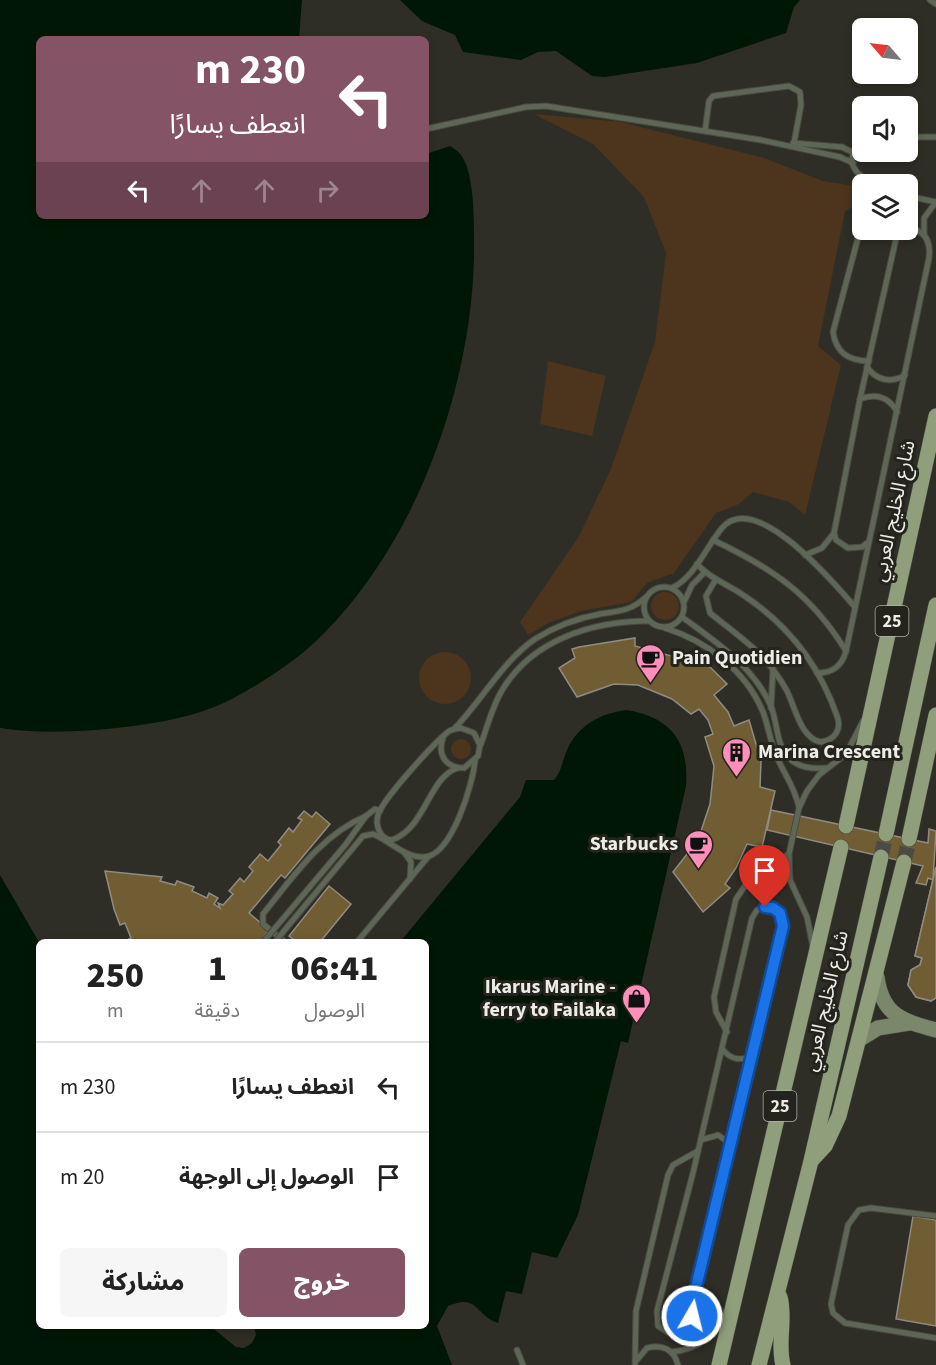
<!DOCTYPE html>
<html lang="ar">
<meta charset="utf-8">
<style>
:root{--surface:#fff;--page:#f6f6f6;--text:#222;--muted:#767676;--line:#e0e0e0;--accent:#855366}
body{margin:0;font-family:"Source Sans 3","Noto Sans Arabic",sans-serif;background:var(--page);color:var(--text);direction:rtl;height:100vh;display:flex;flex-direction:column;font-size:22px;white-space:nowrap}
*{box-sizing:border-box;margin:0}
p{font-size:20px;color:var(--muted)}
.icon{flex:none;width:33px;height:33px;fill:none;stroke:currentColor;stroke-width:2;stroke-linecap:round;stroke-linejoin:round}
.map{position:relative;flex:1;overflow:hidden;direction:ltr}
.sheet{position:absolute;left:36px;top:939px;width:393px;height:390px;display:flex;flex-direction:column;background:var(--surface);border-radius:9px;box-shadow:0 3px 9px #0003;direction:rtl}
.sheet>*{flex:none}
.hud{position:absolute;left:36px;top:36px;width:393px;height:183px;border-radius:9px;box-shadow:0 3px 9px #0003;direction:rtl;background:#855366;color:#fff;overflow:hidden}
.needle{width:39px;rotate:298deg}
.buttons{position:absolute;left:852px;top:18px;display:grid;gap:12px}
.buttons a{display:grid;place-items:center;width:66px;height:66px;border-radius:9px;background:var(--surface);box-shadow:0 3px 9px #0003;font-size:30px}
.pin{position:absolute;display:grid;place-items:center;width:51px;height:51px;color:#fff;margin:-62px -26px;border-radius:50% 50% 50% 0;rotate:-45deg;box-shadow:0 0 6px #0007}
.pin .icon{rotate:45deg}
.me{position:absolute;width:66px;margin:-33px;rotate:8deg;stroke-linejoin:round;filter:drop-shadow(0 0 4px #0008)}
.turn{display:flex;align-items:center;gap:21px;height:126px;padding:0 24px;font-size:27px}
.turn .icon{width:78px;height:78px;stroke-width:2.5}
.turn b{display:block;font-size:42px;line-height:51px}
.lanes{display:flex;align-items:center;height:57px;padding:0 24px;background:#0003;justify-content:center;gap:30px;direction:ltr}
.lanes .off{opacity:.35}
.eta{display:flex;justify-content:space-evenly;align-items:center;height:102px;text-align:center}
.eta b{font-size:36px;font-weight:800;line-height:42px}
.button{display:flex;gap:12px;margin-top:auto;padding:12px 24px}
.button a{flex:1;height:69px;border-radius:9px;background:var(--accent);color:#fff;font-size:24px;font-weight:800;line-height:69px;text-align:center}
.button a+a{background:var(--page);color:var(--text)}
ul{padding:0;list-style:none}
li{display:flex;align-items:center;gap:18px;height:90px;padding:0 24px;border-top:2px solid var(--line)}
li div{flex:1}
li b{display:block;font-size:22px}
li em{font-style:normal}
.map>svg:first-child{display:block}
.green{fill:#4d341d}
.water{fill:#001705}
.building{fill:#715d33;stroke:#908b83;stroke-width:1.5}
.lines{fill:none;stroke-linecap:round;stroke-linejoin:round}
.primary-tunnel{stroke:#4b4b43;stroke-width:15;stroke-dasharray:15 8;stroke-linecap:butt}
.lane-casing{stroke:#494941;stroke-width:7}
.secondary-casing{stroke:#494941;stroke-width:16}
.primary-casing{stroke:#494941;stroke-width:16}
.lane{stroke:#5e6755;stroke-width:5}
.secondary{stroke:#7a876b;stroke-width:15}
.primary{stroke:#8f9f7b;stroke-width:15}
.lane-bridge-casing{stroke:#494941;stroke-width:7;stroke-linecap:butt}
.lane-bridge{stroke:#5e6755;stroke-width:5}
.route-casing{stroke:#114b97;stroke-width:15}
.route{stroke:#1a73e8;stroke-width:10}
.labels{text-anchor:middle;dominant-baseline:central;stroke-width:6;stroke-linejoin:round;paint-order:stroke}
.shield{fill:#24241c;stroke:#b1b1ab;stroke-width:1.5}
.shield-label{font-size:18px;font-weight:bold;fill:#edede8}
.street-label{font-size:20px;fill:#edede8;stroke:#24241c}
.poi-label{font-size:20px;font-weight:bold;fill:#edede8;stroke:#24241c;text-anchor:start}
</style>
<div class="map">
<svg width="936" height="1365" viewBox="0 0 936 1365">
<rect width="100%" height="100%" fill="#2e2e26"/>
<g class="green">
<polygon points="534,114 621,122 764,158 823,181 860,187 858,204 845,211 818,346 841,365 805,515 789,502 753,492 739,504 716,513 674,573 647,583 631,602 581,611 548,623 528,635 520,622 578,538 611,469 655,342 666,253 644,197 593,144"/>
<polygon points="548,361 606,376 592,436 540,424"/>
<circle cx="665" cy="606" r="14"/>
<circle cx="445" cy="678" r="26"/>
<circle cx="461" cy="749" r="10"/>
</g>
<g class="water">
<path d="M0 0H302L299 39H39V216H426V154L450 146C453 148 458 151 461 155 476 175 474 232 474 257 471 392 414 549 314 643 290 665 261 683 232 699 191 720 140 726 95 730 64 732 31 733 0 728Z"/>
<polygon points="400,0 800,0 794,7 786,33 697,63 605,77 592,76 556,51 538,52 521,60 463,52 455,35 422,21"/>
<path d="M627 710C672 718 689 742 686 786L628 1043 621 1041 578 1215 557 1258 532 1252 522 1294 506 1291 498 1323C475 1316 479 1293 448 1306L437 1326 452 1365H0V875L39 942V1326H210L236 1347 244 1348 252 1343 256 1335 254 1326H426V942H400L520 797 526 780H554C562 771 562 761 567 750 578 725 601 713 627 710Z"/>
</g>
<g class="building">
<polygon points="635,638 635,646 671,656 676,649 687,653 709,666 727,684 714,695 728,712 734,726 749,720 761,761 760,787 775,791 762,847 747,844 736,868 725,884 730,888 703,912 673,872 698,840 710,804 714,766 705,737 713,734 708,720 699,709 691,714 672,699 638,685 614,684 577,697 559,668 575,658 572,649 579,647"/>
<polygon points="771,810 928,843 929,829 936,831 933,880 928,878 926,885 916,883 923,866 767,830"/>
<polygon points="304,811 312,817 316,812 330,824 285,878 281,875 249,913 269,930 260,942 128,942 127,940 131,938 125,923 120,925 114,909 105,871 162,877 160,881 175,885 177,881 194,887 192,891 207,898 209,893 218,898 214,904 220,908 218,903 223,905 233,894 229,891 240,878 244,882 253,871 249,867 260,854 268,861 281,845 278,842 289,828 293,832 302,820 298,818"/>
<polygon points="936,867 936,998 931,1001 916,997 908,985 911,970 920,965 922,958 915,956"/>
<polygon points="936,867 936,998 931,1001 916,997 908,985 911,970 920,965 922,958 915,956"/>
<polygon points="329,886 351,904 320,942 297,942 289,936"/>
<polygon points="913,1216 936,1220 936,1326 896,1319"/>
</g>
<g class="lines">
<g class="primary-tunnel">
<polyline points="881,857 886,834"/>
<polyline points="904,862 909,839"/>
</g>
<defs>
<g id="lane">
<polyline points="930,0 936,4"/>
<polyline points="426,129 526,107 546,106 761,140 840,157 853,163"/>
<polyline points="705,131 709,101 713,96 789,86 800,92 801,105 794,143"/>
<polyline points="908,137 936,137"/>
<path d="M862 141C842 161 855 176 876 184"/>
<polyline points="793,143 842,147 854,153"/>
<polyline points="908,196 936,202"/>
<path d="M862 223 833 332C836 353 849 361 869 361"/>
<polyline points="924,234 924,218 936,202"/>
<path d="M867 367C876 380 891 384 905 375"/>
<path d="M860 399C876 393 889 397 897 412"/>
<polyline points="834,533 836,540 848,548 862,547 867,543"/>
<path d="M713 540C772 568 811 594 846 651"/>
<polyline points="805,555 822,548 834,533 860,399 898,230"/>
<path d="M697 564C710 579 730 585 746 597 789 626 820 667 837 716 842 729 835 740 821 742 801 739 795 707 787 691 766 653 742 639 710 613L706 596 716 579"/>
<circle cx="664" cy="607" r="20"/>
<path d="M672 588C695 577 706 547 722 528 755 489 833 582 855 607"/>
<polyline points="684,602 692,585 705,572"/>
<path d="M682 617C716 642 756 668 772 709 777 724 777 745 788 757 798 768 812 769 827 768"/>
<path d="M665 628C707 641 746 671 763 712 768 725 770 740 775 752 783 774 793 782 799 807"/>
<path d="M817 673C833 673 842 666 846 651L929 258C931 241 925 230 908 228"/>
<polyline points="771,708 773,669"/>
<path d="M455 728C481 701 504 660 535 639 554 627 578 618 600 614 619 611 631 611 646 597"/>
<path d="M443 738C437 755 446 768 464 768L478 756 480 745 474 733 461 728C456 729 451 729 448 732 434 743 382 800 378 815 375 826 380 839 392 840 426 828 429 776 458 768"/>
<path d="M481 744C487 727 492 708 501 692 531 640 592 621 649 621"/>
<polyline points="404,852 411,862 410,879"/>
<path d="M769 906 780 913 783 926 690 1312C687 1324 685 1332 672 1335L658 1326 657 1311 693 1173 752 918 757 910Z"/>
<polyline points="281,921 346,844 366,816 375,809 380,811"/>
<path d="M288 926 363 836 373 834C390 841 405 858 424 857 452 856 473 783 475 761"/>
<path d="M285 942 263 924V914C293 877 321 835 366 816"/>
<polyline points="357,942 428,857"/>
<polyline points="813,947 807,917 790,880 789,854 799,808 807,791 819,775 846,754 863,721"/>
<polyline points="727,1032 716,1012 714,997 736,899 745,886 770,872 787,855"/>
<path d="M722 1049C730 1059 741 1062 752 1055"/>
<polyline points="701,1140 718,1135 732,1145"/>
<polyline points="936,1216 871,1208 859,1210 848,1225 831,1304 833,1313 845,1323 936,1338"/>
<path d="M690 1312C697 1326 707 1323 720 1319"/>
<polyline points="517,1350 523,1365"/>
<path d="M672 1352C704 1348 709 1336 726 1311"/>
<path d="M636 1361 647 1348C662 1344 674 1349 678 1365"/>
<polyline points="635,1364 636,1311 668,1175 673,1165 698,1151"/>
</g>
<g id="secondary">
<path d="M877 977C882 1015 902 1021 936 1030"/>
<polyline points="860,1039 878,1028 909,1023"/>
</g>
<g id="primary">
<polyline points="846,826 936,416"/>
<polyline points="886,834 936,605"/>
<polyline points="909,839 936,715"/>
<polyline points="811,1161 825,1146 839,1116 904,862"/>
<path d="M780 1297C786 1320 777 1342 783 1365"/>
<polyline points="719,1365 841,847"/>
<polyline points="759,1365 811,1161 881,857"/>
</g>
</defs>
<use href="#lane" class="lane-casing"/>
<use href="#secondary" class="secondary-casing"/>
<use href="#primary" class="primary-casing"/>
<use href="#lane" class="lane"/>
<use href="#secondary" class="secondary"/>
<use href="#primary" class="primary"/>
<defs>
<g id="lane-bridge">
<polyline points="264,941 281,921"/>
<polyline points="275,942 288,926"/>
</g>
</defs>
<use href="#lane-bridge" class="lane-bridge-casing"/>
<use href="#lane-bridge" class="lane-bridge"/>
</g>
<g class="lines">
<defs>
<polyline id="route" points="692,1316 690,1312 783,926 780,913 773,908 765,907"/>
</defs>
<use href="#route" class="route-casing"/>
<use href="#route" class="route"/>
</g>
<defs>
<symbol id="cafe-pin" viewBox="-11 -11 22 30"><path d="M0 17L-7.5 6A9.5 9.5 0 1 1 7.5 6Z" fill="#ff8eba" stroke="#24241c"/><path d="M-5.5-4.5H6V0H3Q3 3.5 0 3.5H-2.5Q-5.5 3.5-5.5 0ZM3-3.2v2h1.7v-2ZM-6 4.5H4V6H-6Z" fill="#111"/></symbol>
<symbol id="building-pin" viewBox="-11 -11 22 30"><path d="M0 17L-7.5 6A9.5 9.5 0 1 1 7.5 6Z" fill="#ff8eba" stroke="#24241c"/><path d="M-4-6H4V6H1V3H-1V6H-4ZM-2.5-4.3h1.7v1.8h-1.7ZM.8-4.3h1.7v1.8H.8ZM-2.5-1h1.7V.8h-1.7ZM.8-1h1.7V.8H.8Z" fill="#111"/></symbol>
<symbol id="shop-pin" viewBox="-11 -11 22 30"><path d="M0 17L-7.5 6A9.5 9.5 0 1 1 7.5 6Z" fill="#ff8eba" stroke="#24241c"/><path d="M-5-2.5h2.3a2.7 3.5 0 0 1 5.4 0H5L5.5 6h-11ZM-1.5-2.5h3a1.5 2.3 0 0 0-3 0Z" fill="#111"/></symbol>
</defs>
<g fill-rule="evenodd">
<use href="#cafe-pin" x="634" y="642" width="33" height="45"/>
<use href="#building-pin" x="720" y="736" width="33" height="45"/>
<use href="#cafe-pin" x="682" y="828" width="33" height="45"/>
<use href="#shop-pin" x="620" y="982" width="33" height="45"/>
</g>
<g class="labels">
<g class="shield">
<rect x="875.5" y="606" width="33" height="30" rx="4.5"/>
<rect x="763.5" y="1091" width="33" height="30" rx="4.5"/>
</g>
<g class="shield-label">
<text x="892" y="621">25</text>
<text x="780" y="1106">25</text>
</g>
<g class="street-label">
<text transform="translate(894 511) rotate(-78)">شارع الخليج العربي</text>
<text transform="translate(826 1001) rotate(-77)">شارع الخليج العربي</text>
</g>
<g class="poi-label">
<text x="672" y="658">Pain Quotidien</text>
<text x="758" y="752">Marina Crescent</text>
<text x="678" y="844" text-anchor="end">Starbucks</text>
<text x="616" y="987" text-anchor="end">Ikarus Marine -<tspan x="616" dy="23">ferry to Failaka</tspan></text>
</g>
</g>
</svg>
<div class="buttons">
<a><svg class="needle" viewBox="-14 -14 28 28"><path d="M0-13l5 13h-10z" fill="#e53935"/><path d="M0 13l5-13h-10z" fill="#767676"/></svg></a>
<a><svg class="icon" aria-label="sound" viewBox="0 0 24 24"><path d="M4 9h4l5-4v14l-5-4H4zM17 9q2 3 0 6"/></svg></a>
<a><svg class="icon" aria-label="layers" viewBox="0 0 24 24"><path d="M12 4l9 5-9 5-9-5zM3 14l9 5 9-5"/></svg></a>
</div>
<div class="pin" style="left:765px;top:907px;background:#d93025"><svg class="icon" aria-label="arrive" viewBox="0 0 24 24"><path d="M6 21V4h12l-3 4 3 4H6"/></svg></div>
<svg class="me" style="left:692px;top:1316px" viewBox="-20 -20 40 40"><circle r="17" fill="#1a73e8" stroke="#fff" stroke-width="3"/><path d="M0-11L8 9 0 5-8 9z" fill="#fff"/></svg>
<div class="hud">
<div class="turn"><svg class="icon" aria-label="left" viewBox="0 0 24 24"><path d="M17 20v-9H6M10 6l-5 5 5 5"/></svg><div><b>230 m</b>انعطف يسارًا</div></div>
<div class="lanes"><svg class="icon" aria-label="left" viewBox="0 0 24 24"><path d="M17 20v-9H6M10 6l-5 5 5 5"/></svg><svg class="icon off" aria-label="ahead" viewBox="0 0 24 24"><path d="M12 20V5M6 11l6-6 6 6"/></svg><svg class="icon off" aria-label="ahead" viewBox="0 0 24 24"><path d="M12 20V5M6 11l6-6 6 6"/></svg><svg class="icon off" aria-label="right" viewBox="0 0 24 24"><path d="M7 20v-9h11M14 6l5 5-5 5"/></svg></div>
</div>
<section class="sheet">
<div class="eta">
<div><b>06:41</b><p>الوصول</p></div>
<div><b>1</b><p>دقيقة</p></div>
<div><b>250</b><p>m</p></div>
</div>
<ul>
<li><svg class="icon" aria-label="left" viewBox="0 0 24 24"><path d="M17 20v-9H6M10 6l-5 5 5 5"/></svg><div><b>انعطف يسارًا</b></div><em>230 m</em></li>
<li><svg class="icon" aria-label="arrive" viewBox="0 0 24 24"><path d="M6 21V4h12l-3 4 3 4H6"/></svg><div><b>الوصول إلى الوجهة</b></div><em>20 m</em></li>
</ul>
<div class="button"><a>خروج</a><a>مشاركة</a></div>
</section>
</div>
